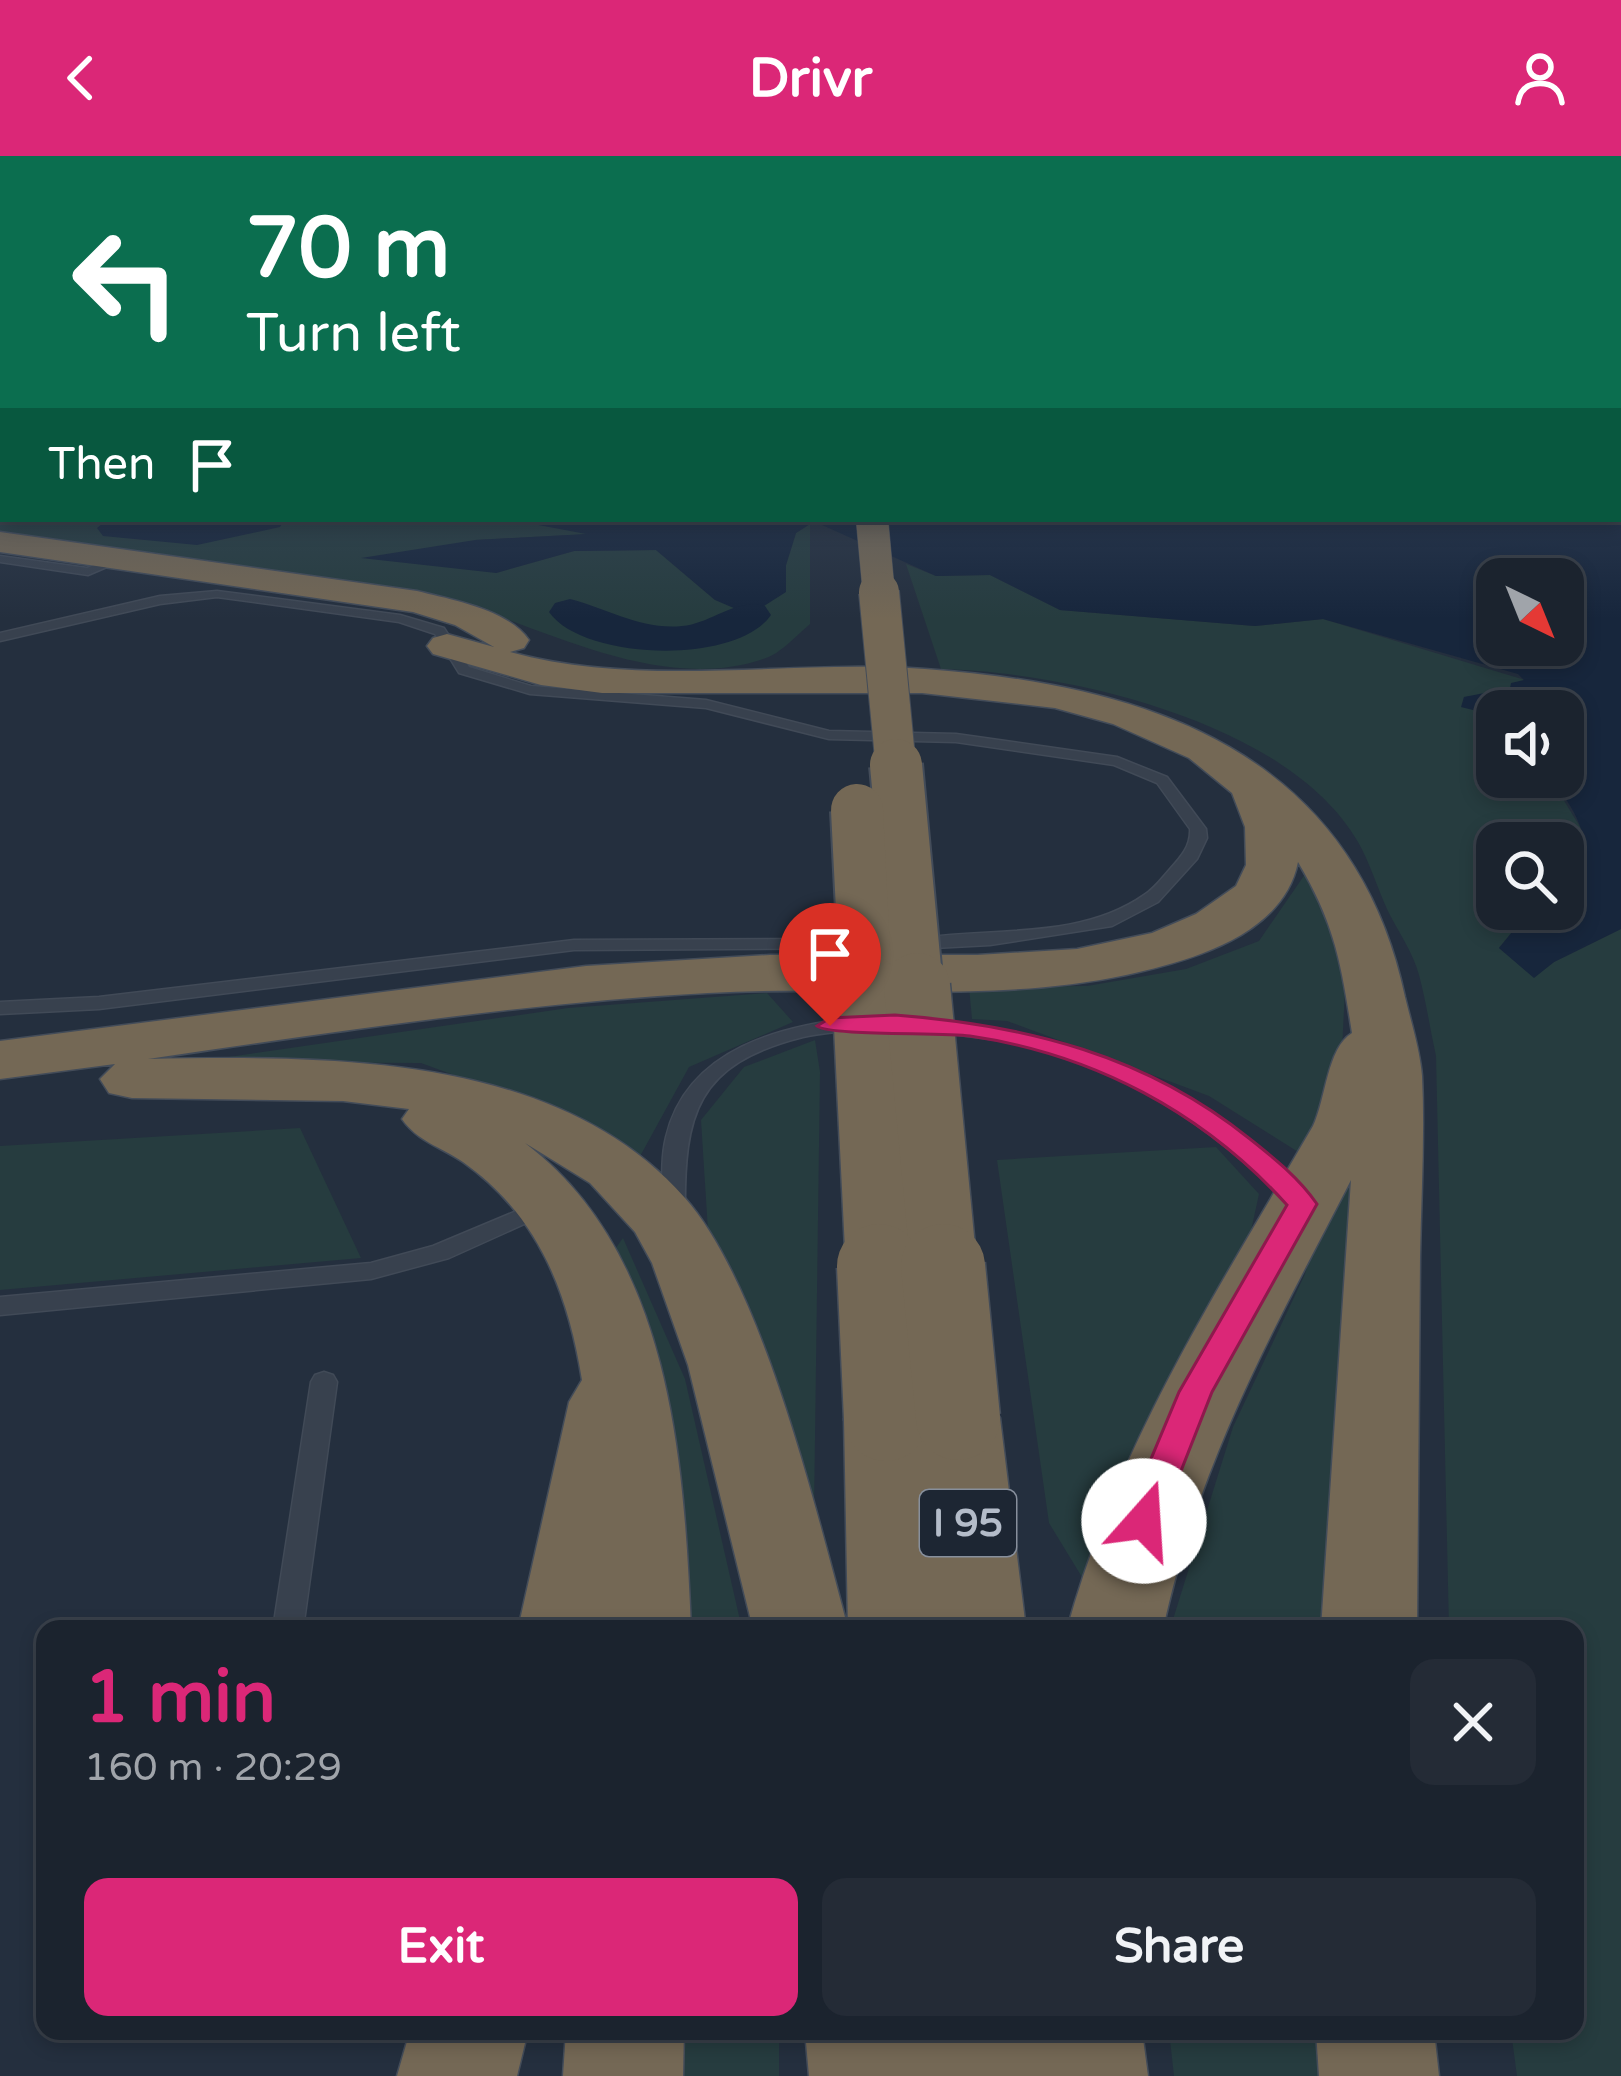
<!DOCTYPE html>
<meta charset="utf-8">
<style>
:root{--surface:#1b232e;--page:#242b36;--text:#f1f3f6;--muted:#a0a4aa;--line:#39404a;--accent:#db2777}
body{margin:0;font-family:"Varela Round",sans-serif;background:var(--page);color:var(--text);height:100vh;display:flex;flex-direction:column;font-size:45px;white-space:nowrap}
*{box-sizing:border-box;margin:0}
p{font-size:39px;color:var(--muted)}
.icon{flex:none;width:66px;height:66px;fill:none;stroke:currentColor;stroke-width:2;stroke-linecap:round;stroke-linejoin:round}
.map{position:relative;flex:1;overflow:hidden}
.drawer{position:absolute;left:36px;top:1464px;width:1548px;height:420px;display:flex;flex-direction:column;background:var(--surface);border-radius:24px;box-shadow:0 6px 18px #0003,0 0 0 3px var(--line)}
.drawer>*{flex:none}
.guide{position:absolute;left:0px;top:0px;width:1623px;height:366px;box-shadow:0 6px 18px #0003,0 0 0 3px var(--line);background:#0b6e4f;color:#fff;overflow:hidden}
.needle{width:78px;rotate:137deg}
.tools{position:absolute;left:1476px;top:402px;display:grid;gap:24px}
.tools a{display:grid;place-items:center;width:108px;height:108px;border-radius:24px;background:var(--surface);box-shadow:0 6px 18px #0003,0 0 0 3px var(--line);font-size:60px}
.pin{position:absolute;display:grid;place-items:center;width:102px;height:102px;color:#fff;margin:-123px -51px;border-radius:50% 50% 50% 0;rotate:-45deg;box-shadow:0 0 12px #0007}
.pin .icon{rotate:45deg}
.me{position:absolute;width:132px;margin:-66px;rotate:19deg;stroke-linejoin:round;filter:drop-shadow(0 0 9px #0008)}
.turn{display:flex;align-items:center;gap:42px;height:252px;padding:0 48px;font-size:54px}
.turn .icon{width:156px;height:156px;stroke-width:2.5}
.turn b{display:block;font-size:84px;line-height:102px}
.then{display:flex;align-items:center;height:114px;padding:0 48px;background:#0003;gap:24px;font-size:45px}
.round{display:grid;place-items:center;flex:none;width:126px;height:126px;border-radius:24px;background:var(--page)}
.summary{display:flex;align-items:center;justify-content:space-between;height:204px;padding:0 48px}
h1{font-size:72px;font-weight:700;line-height:90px;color:var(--accent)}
.cta{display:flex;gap:24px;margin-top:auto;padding:24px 48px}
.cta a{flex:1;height:138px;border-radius:24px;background:var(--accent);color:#fff;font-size:48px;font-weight:700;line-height:138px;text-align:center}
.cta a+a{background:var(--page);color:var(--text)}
header{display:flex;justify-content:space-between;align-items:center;height:156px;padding:0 48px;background:var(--accent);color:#fff;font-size:54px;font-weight:700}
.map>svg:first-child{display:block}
.green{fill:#263c3f}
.water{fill:#17263c;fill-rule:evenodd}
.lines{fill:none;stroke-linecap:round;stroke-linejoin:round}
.river{fill:#17263c;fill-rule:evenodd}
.service-casing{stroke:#414a57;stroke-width:3}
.motorway-casing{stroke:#434c59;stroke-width:3}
.service{fill:#38414e;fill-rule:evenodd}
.motorway{fill:#746855;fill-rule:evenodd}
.motorway-bridge-far4-casing{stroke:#434c59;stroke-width:33;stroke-linecap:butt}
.motorway-bridge-far3-casing{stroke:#434c59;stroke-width:42;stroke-linecap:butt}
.motorway-bridge-far2-casing{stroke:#434c59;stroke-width:56;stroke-linecap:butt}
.motorway-bridge-far1-casing{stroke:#434c59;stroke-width:69;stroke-linecap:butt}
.motorway-bridge-casing{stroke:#434c59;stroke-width:87;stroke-linecap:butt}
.motorway-bridge-far4{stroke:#746855;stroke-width:32}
.motorway-bridge-far3{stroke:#746855;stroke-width:40}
.motorway-bridge-far2{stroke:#746855;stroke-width:52}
.motorway-bridge-far1{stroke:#746855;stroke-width:66}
.motorway-bridge{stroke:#746855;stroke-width:84}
.route{fill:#db2777;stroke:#8e194d;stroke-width:3}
.labels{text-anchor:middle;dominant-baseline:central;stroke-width:12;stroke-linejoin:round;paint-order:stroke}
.shield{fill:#1d2633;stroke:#878f9c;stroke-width:3}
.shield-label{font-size:39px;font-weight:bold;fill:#b4bcc9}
</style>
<header><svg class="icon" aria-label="back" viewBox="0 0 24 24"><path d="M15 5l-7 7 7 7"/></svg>Drivr<svg class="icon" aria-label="person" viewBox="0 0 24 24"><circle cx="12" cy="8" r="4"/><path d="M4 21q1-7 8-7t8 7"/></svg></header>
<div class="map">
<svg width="1621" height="1920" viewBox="0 0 1621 1920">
<rect width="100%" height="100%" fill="#242f3e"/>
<g class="green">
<path d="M0 295 3 363H507L592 378 475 384 496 417 574 395 656 394 715 444 785 436 786 409 796 377 810 368V468C797 479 781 497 766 502 659 540 541 469 440 441L0 378Z"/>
<path d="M906 408 936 420 990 419 1060 454 1255 470 1323 463 1525 524 1498 538 1464 541 1462 550 1497 560V621H1559L1552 625 1585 679 1587 713 1563 727V687H1497V753H1531L1499 792 1534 821 1554 806 1621 773V1920H1517L1511 1875H1575V1473H1449L1436 900C1430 873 1426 845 1419 819 1413 796 1397 774 1387 753 1377 731 1370 707 1358 686 1289 566 1068 516 941 513Z"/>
<polygon points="1312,708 1346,812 1341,916 1303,999 1209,940 1007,865 972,863 969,831 1087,830 1186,813 1259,785"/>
<polygon points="767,837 793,866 689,911 638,1004 554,956 421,907 194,906 568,852"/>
<polygon points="815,884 820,916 813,1428 709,1091 701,964 744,911"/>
<polygon points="300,972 361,1102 0,1134 0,990"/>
<polygon points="1216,991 1259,1038 1249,1084 1164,1230 1088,1431 1049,1367 997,1004"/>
<polygon points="1366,1018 1347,1473 1170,1473 1233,1271 1305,1118 1330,1030"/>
<polygon points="623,1082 685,1223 742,1473 662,1473 610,1100"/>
<polygon points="657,1875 779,1875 779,1920 655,1920"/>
<polygon points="1169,1875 1350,1875 1351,1920 1174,1920"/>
</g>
<path class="water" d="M1621 326V773L1554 806 1534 822 1499 792 1531 753H1563V727L1587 712C1588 678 1574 650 1551 624L1563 621V555H1497V560L1461 551 1464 541 1510 532 1511 527 1524 524 1518 518 1323 463 1255 470 1060 454 990 419 936 420 822 369 810 368 796 377 786 409V436L750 459 715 444 656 394 574 395 496 417 361 402 475 384 586 378 507 363H1620ZM1497 423H1563V489H1497Z"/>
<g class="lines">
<g class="river">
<rect x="1620" y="244" width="1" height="18"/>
<polygon points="108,363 197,367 285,363 280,371 197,389 103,380 97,372"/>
<path d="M570 443C609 453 641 474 682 470 713 467 734 442 765 450L771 459C736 510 582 504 549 456L555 447Z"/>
</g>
<defs>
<g id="service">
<polygon points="119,399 123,400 123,404 88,419 0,406 0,400 87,412"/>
<path d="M217 435 400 459 444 472 469 511 531 530 706 544 829 575 956 578 1117 601 1167 621 1206 673 1207 682 1197 703 1158 746 1112 770 990 789 915 793 909 792V784C985 770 1077 786 1144 739 1154 733 1162 722 1170 713 1181 701 1191 690 1190 673L1157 627 1114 609 956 586 829 583 706 552 530 538 459 517 435 478 399 466 217 441 160 448 0 485V477L160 440Z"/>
<polygon points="866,783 875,788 872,792 574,794 99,853 0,858 0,846 99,841 574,784"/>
<path d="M862 861 872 867 869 871C847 876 825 876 803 881 696 908 684 958 685 1057L674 1064 666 1062 663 1057C663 1032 660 1005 666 981 687 892 782 869 862 861Z"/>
<path d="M929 863C1046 876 1154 910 1247 985 1269 1002 1292 1021 1308 1043L1305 1048H1289C1216 974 1134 918 1032 891 996 881 958 881 922 873L919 869 922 865Z"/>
<polygon points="545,1043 553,1045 556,1050 553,1055 449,1102 371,1123 0,1159 0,1141 371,1107 433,1090"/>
<polygon points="324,1216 333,1219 337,1226 303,1473 273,1473 311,1226 315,1219"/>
</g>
<g id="motorway">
<path d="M0 376 417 435C452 444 507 453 529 484L524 492 510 496C644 533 788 503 925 513 1149 529 1353 596 1405 841 1411 866 1420 894 1422 920 1425 980 1421 1042 1420 1102 1419 1225 1418 1349 1417 1473H1321L1351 1024C1272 1177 1200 1302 1163 1473H1067C1120 1283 1216 1138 1313 970 1326 943 1327 892 1352 877 1341 807 1335 768 1298 706 1283 780 1190 805 1126 819 990 848 846 829 708 837 520 847 335 876 148 903 327 900 556 896 685 1042 763 1131 816 1355 848 1472L844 1263 857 1241 886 1231 915 1241 922 1252 929 1240 958 1230 987 1240 1000 1262 1026 1473H753L688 1209 652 1107 635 1076 590 1027 525 987C671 1097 684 1304 691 1473H518L569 1246 582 1224C568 1136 538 1059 463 1006 441 991 417 985 402 963L409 953 343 945 132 942 109 937 100 923 115 908 0 923V885L586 810 770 799H977L1077 793 1152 777 1196 758 1236 730 1246 709 1245 671 1232 637 1189 602 1113 568 1055 552 922 537H602L541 529 433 498 427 490 433 482 447 478 494 491 455 469 413 456 0 396Z"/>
<polygon points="410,1875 528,1875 517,1920 397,1920"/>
<polygon points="566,1875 684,1875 683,1920 563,1920"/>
<polygon points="805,1875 1142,1875 1148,1920 809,1920"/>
<polygon points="1316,1875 1434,1875 1439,1920 1319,1920"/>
</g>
</defs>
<use href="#service" class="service-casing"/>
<use href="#motorway" class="motorway-casing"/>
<use href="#service" class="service"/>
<use href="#motorway" class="motorway"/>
<defs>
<polyline id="motorway-bridge-far4" points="872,363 879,439"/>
<polyline id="motorway-bridge-far3" points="879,436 896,612"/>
<g id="motorway-bridge-far2">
<polyline points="896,609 917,833"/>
<polyline points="857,654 866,833"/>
</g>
<g id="motorway-bridge-far1">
<polyline points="865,830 879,1113"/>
<polyline points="917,830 944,1113"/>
</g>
<g id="motorway-bridge">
<polyline points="879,1110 886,1263"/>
<polyline points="943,1110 958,1262"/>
</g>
</defs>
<use href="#motorway-bridge-far4" class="motorway-bridge-far4-casing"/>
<use href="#motorway-bridge-far3" class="motorway-bridge-far3-casing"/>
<use href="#motorway-bridge-far2" class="motorway-bridge-far2-casing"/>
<use href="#motorway-bridge-far1" class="motorway-bridge-far1-casing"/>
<use href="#motorway-bridge" class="motorway-bridge-casing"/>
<use href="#motorway-bridge-far4" class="motorway-bridge-far4"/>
<use href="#motorway-bridge-far3" class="motorway-bridge-far3"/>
<use href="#motorway-bridge-far2" class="motorway-bridge-far2"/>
<use href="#motorway-bridge-far1" class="motorway-bridge-far1"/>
<use href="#motorway-bridge" class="motorway-bridge"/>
</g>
<linearGradient id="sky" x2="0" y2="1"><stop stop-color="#141a22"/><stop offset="0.42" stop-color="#3f4d63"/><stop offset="1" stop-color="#3f4d63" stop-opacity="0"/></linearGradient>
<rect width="1621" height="463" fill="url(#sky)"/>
<path class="route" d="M895 859C1026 869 1146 899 1250 983 1274 1002 1299 1022 1317 1048L1212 1236 1157 1376 1144 1380 1131 1376 1125 1365 1179 1236 1287 1049C1203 956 1093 898 970 880 942 876 828 880 817 870L830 862Z"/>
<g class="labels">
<rect class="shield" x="920" y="1334" width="96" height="66" rx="9"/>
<g class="shield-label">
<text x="968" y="1367">I 95</text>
</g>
</g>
</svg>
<div class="tools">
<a><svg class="needle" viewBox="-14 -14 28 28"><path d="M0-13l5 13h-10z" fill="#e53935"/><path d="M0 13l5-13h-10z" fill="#a0a4aa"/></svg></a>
<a><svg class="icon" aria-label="sound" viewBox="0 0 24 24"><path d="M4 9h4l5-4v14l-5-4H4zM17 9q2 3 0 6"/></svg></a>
<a><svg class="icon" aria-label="search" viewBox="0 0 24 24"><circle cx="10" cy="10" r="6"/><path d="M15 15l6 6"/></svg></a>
</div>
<div class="pin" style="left:830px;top:870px;background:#d93025"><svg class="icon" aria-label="arrive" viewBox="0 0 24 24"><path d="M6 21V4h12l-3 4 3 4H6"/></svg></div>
<svg class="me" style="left:1144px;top:1365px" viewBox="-20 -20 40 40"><circle r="19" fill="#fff"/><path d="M0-13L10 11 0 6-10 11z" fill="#db2777"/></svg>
<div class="guide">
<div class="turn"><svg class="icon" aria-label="left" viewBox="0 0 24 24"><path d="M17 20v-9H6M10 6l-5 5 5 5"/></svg><div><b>70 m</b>Turn left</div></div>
<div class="then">Then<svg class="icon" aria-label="arrive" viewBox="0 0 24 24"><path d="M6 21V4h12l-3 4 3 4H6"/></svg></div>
</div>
<section class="drawer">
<div class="summary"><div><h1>1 min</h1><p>160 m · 20:29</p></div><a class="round"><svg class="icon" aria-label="close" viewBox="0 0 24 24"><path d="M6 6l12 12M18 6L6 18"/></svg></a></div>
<div class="cta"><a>Exit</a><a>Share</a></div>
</section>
</div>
